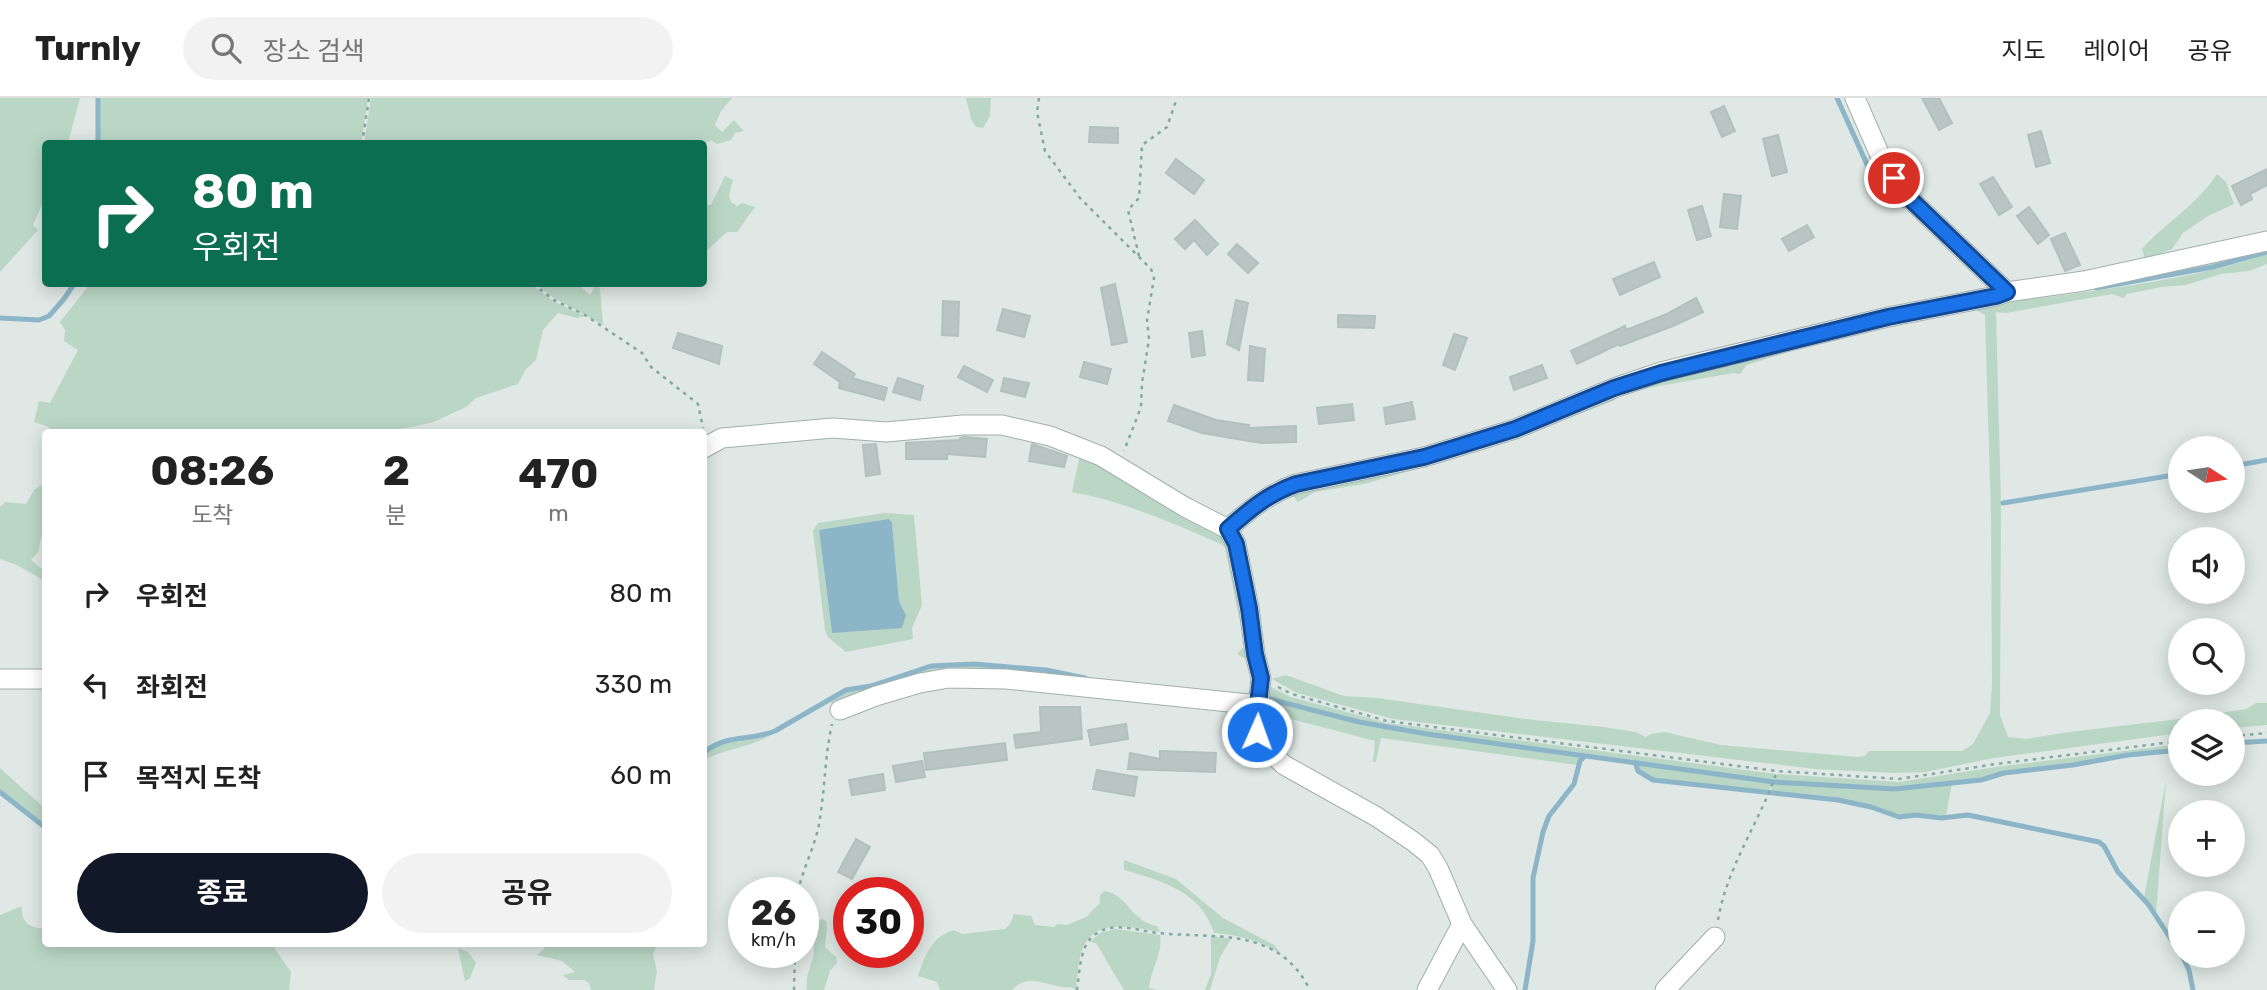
<!DOCTYPE html>
<html lang="ko">
<meta charset="utf-8">
<style>
:root{--surface:#fff;--page:#f2f2f2;--text:#222;--muted:#767676;--line:#e0e0e0;--accent:#111827}
body{margin:0;font-family:Rubik,"Noto Sans KR",sans-serif;background:var(--page);color:var(--text);height:100vh;display:flex;flex-direction:column;font-size:26px;white-space:nowrap}
*{box-sizing:border-box;margin:0}
p{font-size:23px;color:var(--muted)}
.icon{flex:none;width:38px;height:38px;fill:none;stroke:currentColor;stroke-width:2;stroke-linecap:round;stroke-linejoin:round}
.map{position:relative;flex:1;overflow:hidden}
.sheet{position:absolute;left:42px;top:331px;width:665px;height:518px;display:flex;flex-direction:column;background:var(--surface);border-radius:7px;box-shadow:0 4px 18px #0003}
.sheet>*{flex:none}
.hud{position:absolute;left:42px;top:42px;width:665px;height:147px;border-radius:7px;box-shadow:0 4px 18px #0003;background:#0b6e4f;color:#fff;overflow:hidden}
.needle{width:46px;rotate:102deg}
.fabs{position:absolute;left:2168px;top:338px;display:grid;gap:14px}
.fabs a{display:grid;place-items:center;width:77px;height:77px;border-radius:50%;background:var(--surface);box-shadow:0 4px 18px #0003;font-size:35px}
.speed{position:absolute;left:728px;top:779px;display:flex;gap:14px;font-size:35px;font-weight:700;text-align:center}
.speed>*{display:grid;place-content:center;width:91px;height:91px;border-radius:50%;background:var(--surface);box-shadow:0 4px 18px #0003;line-height:1}
.speed small{font-size:18px;font-weight:400}
.speed .limit{border:10px solid #d22;background:#fff;color:#111}
.pin{position:absolute;display:grid;place-items:center;width:60px;height:60px;color:#fff;margin:-30px;border:4px solid #fff;border-radius:50%;box-shadow:0 2px 7px #0007}
.me{position:absolute;width:77px;margin:-38px;rotate:2deg;stroke-linejoin:round;filter:drop-shadow(0 0 5px #0008)}
.turn{display:flex;align-items:center;gap:24px;height:147px;padding:0 35px;font-size:32px}
.turn .icon{width:91px;height:91px;stroke-width:2.5}
.turn b{display:block;font-size:49px;line-height:60px}
.eta{display:flex;justify-content:space-evenly;align-items:center;height:119px;text-align:center}
.eta b{font-size:42px;font-weight:700;line-height:49px}
.primary-button{display:flex;gap:14px;margin-top:auto;padding:14px 35px}
.primary-button a{flex:1;height:80px;border-radius:42px;background:var(--accent);color:#fff;font-size:28px;font-weight:700;line-height:80px;text-align:center}
.primary-button a+a{background:var(--page);color:var(--text)}
ul{padding:0;list-style:none}
li{display:flex;align-items:center;gap:21px;height:91px;padding:0 35px}
li div{flex:1}
li b{display:block;font-size:26px}
li em{font-style:normal}
header{display:flex;align-items:center;gap:42px;box-sizing:border-box;height:98px;padding:0 35px;background:var(--surface);border-bottom:2px solid var(--line)}
header strong{font-size:33px}
nav{display:flex;gap:38px;margin-inline-start:auto;font-size:24px}
.search{width:490px;height:63px;background:var(--page);display:flex;align-items:center;gap:18px;box-sizing:border-box;padding:0 24px;border-radius:38px;color:var(--muted);font-size:26px}
.map>svg:first-child{display:block}
.green{fill:#bad7c6;fill-rule:evenodd}
.water{fill:#8cb6c7}
.lines{fill:none;stroke-linecap:round;stroke-linejoin:round}
.stream{stroke:#8cb6c7;stroke-width:5}
.building{fill:#b8c5c2;stroke:#b2c1bd;stroke-width:2}
.minor-casing{stroke:#a3afac;stroke-width:21}
.path{stroke:#83a8a2;stroke-width:2.5;stroke-dasharray:3.5 5;stroke-linecap:butt}
.minor{stroke:#fff;stroke-width:19}
.route-casing{stroke:#114b97;stroke-width:18}
.route{stroke:#1a73e8;stroke-width:12}
</style>
<header>
<strong>Turnly</strong>
<div class="search"><svg class="icon" aria-label="search" viewBox="0 0 24 24"><circle cx="10" cy="10" r="6"/><path d="M15 15l6 6"/></svg>장소 검색</div>
<nav><a>지도</a><a>레이어</a><a>공유</a></nav>
</header>
<div class="map">
<svg width="2267" height="892" viewBox="0 0 2267 892">
<rect width="100%" height="100%" fill="#dfe8e5"/>
<g class="green">
<polygon points="0,0 80,0 68,45 46,46 45,100 33,127 38,132 0,174"/>
<polygon points="99,0 368,0 361,46 100,45"/>
<polygon points="371,0 732,0 721,13 715,27 722,34 734,22 744,33 735,35 731,42 717,46 711,42 704,47 364,45"/>
<polygon points="966,0 991,0 990,18 983,30 976,29 971,21"/>
<path d="M2217 76 2226 84 2234 106 2208 118 2183 135 2172 151 2145 161 2142 151C2166 124 2197 107 2217 76Z"/>
<polygon points="725,78 733,82 729,97 731,104 737,108 742,105 755,109 737,134 727,134 704,155 704,107 711,107"/>
<path d="M2267 146V152L2213 168 2082 191 2004 200 2001 203 2003 205C2089 193 2185 184 2267 156V166L2249 173 2221 176 2186 187 2161 189 2127 196 2124 200 2112 196 2006 215 1996 214 2001 406 2000 617 2008 639 2026 641 2069 634 2196 619 2246 611 2256 605H2267V627L2233 630V623H2180V635L1994 660 1925 674 1894 675 1815 671 1393 621 1297 595 1272 581 1286 577 1344 598 1377 600 1534 622 1604 629 1636 634 1645 639 1651 636 1665 634 1721 647 1858 659 1865 658 1869 653H1962L1973 646 1990 615 1992 586 1991 418 1985 217 1976 212 1889 228 1810 247 1747 267 1740 276 1734 275 1653 289 1617 299 1613 303 1487 351 1364 386 1315 394 1298 404 1289 394 1411 368 1477 349 1640 287 1855 232 1984 203 2005 196 2085 186Z"/>
<polygon points="90,186 531,186 553,203 585,218 577,220 558,215 543,232 536,262 526,271 518,286 476,300 466,309 434,324 388,334 49,334 49,329 34,324 39,303 50,305 78,252 64,243 65,232 60,224"/>
<polygon points="535,186 578,186 590,197 596,187 600,190 603,227 554,200"/>
<path d="M1081 352 1100 359 1228 443 1252 565 1237 556 1245 548 1225 450 1221 446C1172 425 1123 403 1072 394Z"/>
<polygon points="45,375 45,436 42,436 38,454 31,462 45,474 45,483 17,467 0,461 0,409 5,404 26,406 34,392 45,385"/>
<path d="M885 415 914 417 922 507 912 530 913 541 846 554 828 539 825 532 813 433 818 425ZM892 425 899 503 906 517 832 534 819 432Z"/>
<polygon points="974,567 1046,573 1086,581 949,578 833,615 831,602 846,593 871,589 920,571"/>
<polygon points="1269,588 1291,599 1387,625 1776,676 1773,682 1584,657 1379,627 1262,597"/>
<polygon points="1261,600 1378,629 1581,659 1577,667 1381,640 1376,664 1373,664 1375,643 1272,616 1269,622 1259,621"/>
<path d="M776 634C754 649 727 650 704 662V656C732 635 747 645 776 634Z"/>
<polygon points="2180,646 2180,651 2128,655 2073,666 2004,674 1981,680 1894,690 1775,682 1777,676 1899,684 1996,669"/>
<polygon points="1636,665 1773,685 1769,694 1654,682 1639,673"/>
<polygon points="0,670 42,708 45,708 45,728 0,692"/>
<polygon points="2166,682 2156,817 2144,800"/>
<polygon points="1774,685 1894,693 1952,685 1946,718 1916,716 1899,718 1856,705 1770,694"/>
<path d="M1124 762 1176 781 1223 820 1274 847 1282 857C1262 843 1239 837 1214 835 1201 793 1162 783 1124 772Z"/>
<path d="M1105 793C1129 798 1132 824 1157 828L1160 834C1130 829 1090 817 1080 859 1078 869 1077 881 1076 892L1071 889C1052 892 1029 872 1012 892H940L937 884 918 878C925 857 932 838 954 832L962 836 1005 831 1010 826 1014 816 1031 818 1035 827 1054 829 1057 826 1067 827 1086 819 1100 805V797Z"/>
<path d="M22 808C20 824 31 831 45 830L46 845H271L291 874 289 892H0V817Z"/>
<path d="M822 821 826 823 827 829 825 849 836 859 837 865 830 873 824 892H807C804 877 814 865 814 851 814 842 810 837 812 827Z"/>
<path d="M1115 831 1160 837C1163 855 1151 871 1149 890L1157 892H1124L1096 845 1090 844 1100 835Z"/>
<polygon points="1211,838 1231,841 1220,859 1210,892 1205,892 1211,876"/>
<polygon points="542,845 658,845 653,856 657,873 654,892 591,892 589,885 584,882 569,882 563,877 575,874 562,863 537,857 545,850"/>
<polygon points="458,850 468,854 476,865 470,880 465,883"/>
</g>
<polygon class="water" points="889,421 892,425 899,503 906,517 902,530 832,535 819,432"/>
<g class="lines">
<g class="stream">
<polyline points="98,0 98,46"/>
<polyline points="1837,0 1879,93 1903,107"/>
<polyline points="2096,190 2213,169 2267,154"/>
<polyline points="0,220 39,222 49,218 64,201 74,186"/>
<polyline points="2233,368 2267,362"/>
<polyline points="2003,405 2180,376"/>
<polyline points="1262,599 1359,624 1427,636 1774,684 1894,691 1981,682 2004,675 2073,667 2128,657 2180,652"/>
<polyline points="2233,645 2267,643"/>
<path d="M704 654C730 635 747 644 775 633L846 592 871 588 931 568 974 566 1046 572 1085 580"/>
<polyline points="1635,664 1638,673 1653,682 1838,702 1871,709 1899,719 1916,717 1941,720 1968,717 2099,744 2104,748 2118,774 2148,806 2180,855"/>
<polyline points="0,694 46,730"/>
<polyline points="2182,858 2189,872 2193,892"/>
<polyline points="1525,892 1533,843 1533,780 1543,734 1549,718 1574,686 1580,663 1584,659"/>
</g>
</g>
<g class="building">
<polygon points="1922,0 1939,0 1952,25 1939,32"/>
<polygon points="1724,8 1735,33 1722,39 1711,14"/>
<polygon points="1090,29 1118,30 1118,45 1089,44"/>
<polygon points="2041,33 2050,65 2036,69 2028,37"/>
<polygon points="1778,37 1787,74 1772,78 1763,41"/>
<polygon points="1176,61 1204,82 1194,96 1166,75"/>
<polygon points="2267,71 2267,87 2250,96 2252,101 2241,107 2232,88"/>
<polygon points="1993,79 2012,109 1999,117 1980,86"/>
<polygon points="1724,96 1741,98 1737,131 1720,129"/>
<polygon points="1702,108 1711,138 1697,142 1688,112"/>
<polygon points="2029,109 2049,137 2038,146 2017,118"/>
<polygon points="1195,122 1218,146 1207,157 1194,142 1185,151 1175,141"/>
<polygon points="1807,127 1814,139 1789,153 1782,141"/>
<polygon points="2065,135 2080,167 2065,173 2051,141"/>
<polygon points="1237,146 1258,165 1248,175 1228,156"/>
<polygon points="1654,164 1660,179 1620,197 1613,181"/>
<polygon points="1115,186 1127,244 1112,247 1101,190"/>
<polygon points="1696,200 1703,214 1673,228 1620,248 1619,246 1577,266 1571,253 1625,228 1626,232 1667,216"/>
<polygon points="1236,202 1248,205 1239,252 1227,246"/>
<polygon points="943,203 959,204 958,238 942,237"/>
<polygon points="1003,211 1030,218 1024,239 997,232"/>
<polygon points="1338,217 1375,218 1374,230 1338,229"/>
<polygon points="1202,233 1205,257 1192,259 1189,235"/>
<polygon points="678,235 722,248 719,266 673,250"/>
<polygon points="1454,236 1467,240 1455,272 1443,267"/>
<polygon points="1250,248 1265,251 1263,283 1248,282"/>
<polygon points="822,254 855,276 852,280 887,290 884,302 839,290 840,284 814,266"/>
<polygon points="1084,264 1111,271 1107,286 1080,279"/>
<polygon points="1542,267 1547,280 1514,292 1510,279"/>
<polygon points="964,268 993,282 987,294 958,279"/>
<polygon points="898,280 923,288 920,302 893,294"/>
<polygon points="1004,280 1029,285 1025,299 1001,293"/>
<polygon points="1412,304 1415,321 1386,326 1384,310"/>
<polygon points="1352,306 1354,322 1319,326 1317,310"/>
<polygon points="1174,307 1216,322 1249,327 1248,330 1296,328 1296,344 1261,345 1202,335 1168,323"/>
<polygon points="964,339 987,341 985,359 947,356 947,361 906,361 906,345 960,342 960,340"/>
<polygon points="876,346 880,376 866,378 863,347"/>
<polygon points="1032,346 1067,358 1064,369 1029,363"/>
<polygon points="1040,609 1080,609 1082,641 1016,650 1014,637 1041,634"/>
<polygon points="1126,626 1128,641 1091,647 1088,632"/>
<polygon points="1005,645 1007,662 926,672 924,655"/>
<polygon points="1160,653 1216,655 1215,674 1128,671 1130,655 1160,661"/>
<polygon points="922,663 925,679 896,684 893,668"/>
<polygon points="1097,672 1137,679 1134,698 1093,691"/>
<polygon points="883,676 885,692 852,697 849,682"/>
<polygon points="856,741 870,749 852,781 838,774"/>
</g>
<g class="lines">
<defs>
<g id="minor">
<polyline points="1855,0 1883,64 1906,97 2007,194 2084,183 2267,143"/>
<polyline points="704,350 722,340 833,330 886,334 963,327 1002,327 1050,338 1101,358 1185,409 1228,431 1236,446 1249,510 1255,556 1261,580 1257,617 1257,634 1261,645 1284,667 1377,719 1414,744 1430,757 1438,770 1462,826 1507,892"/>
<path d="M1228 431C1249 412 1268 396 1296 386L1424 359 1515 331 1614 290 1661 274 1888 219 1996 198 2007 194"/>
<polyline points="0,581 46,581"/>
<polyline points="840,612 876,598 920,585 949,580 1006,581 1258,607"/>
<polyline points="1427,892 1462,826"/>
<polyline points="1665,892 1715,839"/>
</g>
</defs>
<use href="#minor" class="minor-casing"/>
<g class="path">
<polyline points="1039,0 1037,14 1045,53 1080,100 1151,171 1154,180 1147,222 1149,241 1142,285 1141,309 1124,353"/>
<polyline points="362,46 369,0"/>
<polyline points="1139,158 1128,112 1139,100 1142,47 1167,29 1177,0"/>
<polyline points="533,186 554,202 585,217 642,255 651,269 698,306 703,330"/>
<polyline points="1278,589 1292,596 1387,623 1777,673 1899,681 1996,666 2180,643"/>
<polyline points="2233,638 2267,635"/>
<path d="M798 794C803 769 817 745 820 720 825 689 825 657 832 626"/>
<path d="M1718 822C1727 768 1760 724 1777 673"/>
<polyline points="794,892 795,854"/>
<path d="M1077 892C1080 873 1079 844 1099 834 1117 824 1139 833 1158 835 1216 841 1278 828 1310 892"/>
</g>
<use href="#minor" class="minor"/>
</g>
<g class="lines">
<defs>
<path id="route" d="M1257 634 1258 607 1261 580 1255 556 1249 510 1236 446 1228 431C1249 412 1268 396 1296 386L1424 359 1515 331 1614 290 1661 275 1888 219 1996 198 2007 194 1906 97 1894 80"/>
</defs>
<use href="#route" class="route-casing"/>
<use href="#route" class="route"/>
</g>
</svg>
<div class="fabs">
<a><svg class="needle" viewBox="-14 -14 28 28"><path d="M0-13l5 13h-10z" fill="#e53935"/><path d="M0 13l5-13h-10z" fill="#767676"/></svg></a>
<a><svg class="icon" aria-label="sound" viewBox="0 0 24 24"><path d="M4 9h4l5-4v14l-5-4H4zM17 9q2 3 0 6"/></svg></a>
<a><svg class="icon" aria-label="search" viewBox="0 0 24 24"><circle cx="10" cy="10" r="6"/><path d="M15 15l6 6"/></svg></a>
<a><svg class="icon" aria-label="layers" viewBox="0 0 24 24"><path d="M12 4l9 5-9 5-9-5zM3 14l9 5 9-5"/></svg></a>
<a>+</a>
<a>−</a>
</div>
<div class="speed"><div>26<small>km/h</small></div><div class="limit">30</div></div>
<div class="pin" style="left:1894px;top:80px;background:#d93025"><svg class="icon" aria-label="arrive" viewBox="0 0 24 24"><path d="M6 21V4h12l-3 4 3 4H6"/></svg></div>
<svg class="me" style="left:1257px;top:634px" viewBox="-20 -20 40 40"><circle r="17" fill="#1a73e8" stroke="#fff" stroke-width="3"/><path d="M0-11L8 9 0 5-8 9z" fill="#fff"/></svg>
<div class="hud">
<div class="turn"><svg class="icon" aria-label="right" viewBox="0 0 24 24"><path d="M7 20v-9h11M14 6l5 5-5 5"/></svg><div><b>80 m</b>우회전</div></div>
</div>
<section class="sheet">
<div class="eta">
<div><b>08:26</b><p>도착</p></div>
<div><b>2</b><p>분</p></div>
<div><b>470</b><p>m</p></div>
</div>
<ul>
<li><svg class="icon" aria-label="right" viewBox="0 0 24 24"><path d="M7 20v-9h11M14 6l5 5-5 5"/></svg><div><b>우회전</b></div><em>80 m</em></li>
<li><svg class="icon" aria-label="left" viewBox="0 0 24 24"><path d="M17 20v-9H6M10 6l-5 5 5 5"/></svg><div><b>좌회전</b></div><em>330 m</em></li>
<li><svg class="icon" aria-label="arrive" viewBox="0 0 24 24"><path d="M6 21V4h12l-3 4 3 4H6"/></svg><div><b>목적지 도착</b></div><em>60 m</em></li>
</ul>
<div class="primary-button"><a>종료</a><a>공유</a></div>
</section>
</div>
